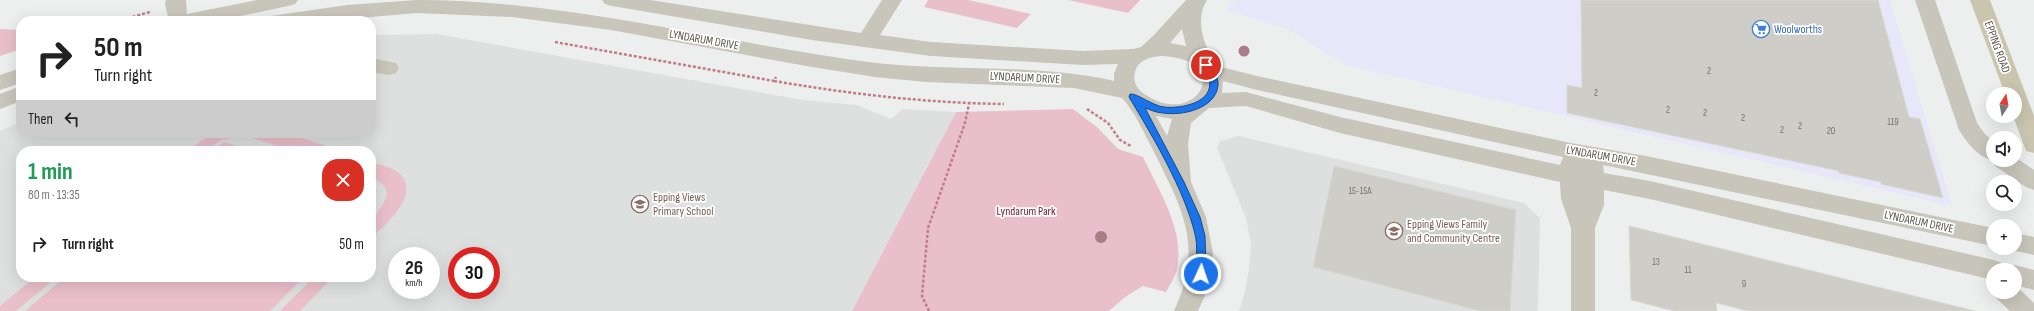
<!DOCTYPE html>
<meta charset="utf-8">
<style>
:root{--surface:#fff;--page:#f6f6f6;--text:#222;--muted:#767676}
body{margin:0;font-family:"Sofia Sans Condensed",sans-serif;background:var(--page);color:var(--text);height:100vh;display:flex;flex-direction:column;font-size:15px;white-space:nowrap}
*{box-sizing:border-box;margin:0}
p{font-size:13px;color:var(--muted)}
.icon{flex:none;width:22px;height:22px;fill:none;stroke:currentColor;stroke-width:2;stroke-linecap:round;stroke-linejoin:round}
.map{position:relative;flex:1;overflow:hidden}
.drawer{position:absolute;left:16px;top:146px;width:360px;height:136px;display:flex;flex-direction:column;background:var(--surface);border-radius:16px;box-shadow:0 4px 16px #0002}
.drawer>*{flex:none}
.top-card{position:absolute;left:16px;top:16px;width:360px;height:122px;border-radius:16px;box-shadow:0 4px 16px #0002;background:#fff;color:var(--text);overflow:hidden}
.needle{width:26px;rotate:11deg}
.tools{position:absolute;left:1986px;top:87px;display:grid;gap:8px}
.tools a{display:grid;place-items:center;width:36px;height:36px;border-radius:50%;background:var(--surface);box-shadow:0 4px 16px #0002;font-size:20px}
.speed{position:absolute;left:388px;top:247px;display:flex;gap:8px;font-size:20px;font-weight:700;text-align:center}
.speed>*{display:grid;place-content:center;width:52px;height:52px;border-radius:50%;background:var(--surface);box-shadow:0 4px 16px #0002;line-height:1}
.speed small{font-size:10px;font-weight:400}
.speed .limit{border:6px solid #d22;background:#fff;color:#111}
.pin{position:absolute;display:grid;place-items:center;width:34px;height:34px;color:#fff;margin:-17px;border:2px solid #fff;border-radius:50%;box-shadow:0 1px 4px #0007}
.me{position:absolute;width:44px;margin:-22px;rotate:3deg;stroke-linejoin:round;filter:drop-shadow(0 0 3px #0008)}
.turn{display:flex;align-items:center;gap:14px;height:84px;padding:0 12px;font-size:18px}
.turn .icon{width:52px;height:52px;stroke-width:2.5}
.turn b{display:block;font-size:28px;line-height:34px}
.then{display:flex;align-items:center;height:38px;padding:0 12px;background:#0003;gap:8px;font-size:15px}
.round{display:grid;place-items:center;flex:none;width:42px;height:42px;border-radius:16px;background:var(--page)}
.overview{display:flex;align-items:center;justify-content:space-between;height:68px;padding:0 12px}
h1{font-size:24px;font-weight:700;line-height:30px;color:#1e9e55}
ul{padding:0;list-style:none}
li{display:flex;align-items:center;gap:12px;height:60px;padding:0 12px}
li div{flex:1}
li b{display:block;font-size:15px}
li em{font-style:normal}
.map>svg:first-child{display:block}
.commercial{fill:#e8e7f9}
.education{fill:#dee0e0;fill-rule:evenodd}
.green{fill:#e9bfcb}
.building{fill:#cecdc7;stroke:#d8d8d1}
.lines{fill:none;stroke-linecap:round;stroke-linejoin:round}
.path{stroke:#c37b87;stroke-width:2.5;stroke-dasharray:3 2;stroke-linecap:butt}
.minor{fill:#c8c5ba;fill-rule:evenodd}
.major{fill:#c9c5af;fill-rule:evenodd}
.tree{fill:#a97d85}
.route{fill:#1a73e8;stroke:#114b97}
.labels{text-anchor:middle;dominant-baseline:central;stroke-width:3.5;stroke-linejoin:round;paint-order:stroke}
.number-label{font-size:10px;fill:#767367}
.shop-label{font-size:12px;fill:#366cbe;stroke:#fff;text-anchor:start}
.street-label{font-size:12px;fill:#585547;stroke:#fff}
.education-label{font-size:12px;fill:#785e54;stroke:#fff;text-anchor:start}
.park-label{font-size:12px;fill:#71202e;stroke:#fff}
</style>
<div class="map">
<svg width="2034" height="311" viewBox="0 0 2034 311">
<rect width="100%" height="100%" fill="#edefef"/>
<polygon class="commercial" points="1235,0 1890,0 1952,206 1346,65 1287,29 1227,10"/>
<g class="education">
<path d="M436 34 803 100 857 105 891 119 902 109 956 112 852 311H0V131L21 122V133H371V35ZM21 151H371V277H21ZM397 256H431V290H397ZM457 256H491V290H457Z"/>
<polygon points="1239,136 1524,203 1540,218 1538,311 1239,311 1244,295 1249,269 1251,244 1246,218 1217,148 1220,141"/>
</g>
<g class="green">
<polygon points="928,0 968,0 1031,14 1017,28 924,7"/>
<polygon points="1068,0 1140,0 1128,13"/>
<polygon points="0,29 21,30 21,49 0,56"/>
<path d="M1073 109 1098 128 1118 149 1143 157C1159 191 1185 230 1177 269 1175 277 1170 285 1166 292L1143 286 1125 297 1109 311H852L956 112Z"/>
<polygon points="213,133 288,133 341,151 293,151 245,136 222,140 204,151 186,151"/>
<polygon points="224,142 252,151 213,151"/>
<path d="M371 162C380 165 393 167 400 174 421 195 385 225 371 239V219C385 205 398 187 371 178Z"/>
<polygon points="35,277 57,277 16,311 0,311 0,306"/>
<polygon points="65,277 304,277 270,311 25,311"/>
<polygon points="314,277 333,277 300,311 280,311"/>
</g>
<g class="building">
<polygon points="1581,0 1878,0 1909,117 1920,119 1943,198 1881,184 1881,182 1839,173 1839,171 1567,113 1567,85 1582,88"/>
<polygon points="1334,166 1516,210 1510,311 1480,311 1313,267"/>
<polygon points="1629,226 1975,311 1748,311 1716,303 1717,311 1674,311 1631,300"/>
</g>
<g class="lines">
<g class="path">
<polyline points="118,21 150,12"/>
<polyline points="555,42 774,81 776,77"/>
<path d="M774 81C850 94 927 103 1004 104"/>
<polyline points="1087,109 1108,123 1120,140 1131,146"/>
<polyline points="929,311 922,296 928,228 965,123 969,104"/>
</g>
<g class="minor">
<polygon points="166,0 186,0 187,14 257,0 298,0 295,4 288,6 217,21 169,21 165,4"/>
<path d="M417 0C570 0 717 42 868 62 949 72 1036 63 1114 81V74L1118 64 1083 65 931 56 812 40 612 6 605 4 602 0H650L861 33 882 0H902L880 35 931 42 1083 51 1133 49 1141 47 1154 35 1186 0H1207C1194 20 1204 47 1217 66L1257 76 1571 143 1646 156 1993 228V246L1603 165 1604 173 1650 181 1994 260 2002 263 2006 269 2015 265 2034 270V290L2015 285V270H1993V280L1650 199 1604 190V205L1595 228V311H1571V228L1561 199 1560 182 1340 133 1246 106 1209 108 1191 123 1188 144 1191 182 1206 217 1213 253 1212 272 1207 291 1198 311H1174C1204 246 1183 210 1153 150 1144 133 1135 112 1122 98L1074 88 926 82 875 77 806 66 611 30 512 17 417 13 324 21H268L271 16 347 5ZM1182 29 1186 46 1170 43ZM1161 56C1236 59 1197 129 1146 95 1138 90 1132 82 1135 72 1138 60 1150 57 1161 56ZM1223 81 1257 90 1563 157 1560 165 1340 117 1246 92 1222 93ZM1156 116 1172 119 1167 136Z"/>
<path d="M1915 0H1935L1977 123 1985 134 1993 141V160H2015V157L2034 170V190L2026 187 1995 166 1993 161C1977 156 1968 144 1959 130Z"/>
<polygon points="371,58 396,63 399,68 396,73 389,75 371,72"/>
<polygon points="21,68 21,83 0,90 0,75"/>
<polygon points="21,86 21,101 0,109 0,94"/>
<polygon points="2015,233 2034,237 2034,255 2007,249 2015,248"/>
<polygon points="2015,285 2034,303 2034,311 2010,311 1997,299 1994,292 2015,292"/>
</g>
<polygon class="major" points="1970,0 1990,0 2034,116 2034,153 2026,151 2013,116 2015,116 2015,94 2005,94"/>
</g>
<g class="tree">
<circle cx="1244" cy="51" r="5.5"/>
<circle cx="1101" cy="237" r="6"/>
</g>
<path class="route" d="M1206 62 1209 63C1213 70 1219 78 1218 86 1215 109 1182 116 1163 113 1157 113 1151 110 1145 108L1184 182 1200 217 1205 236 1206 274 1201 278 1196 274C1196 261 1198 246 1195 234 1184 189 1153 137 1129 97L1130 94C1137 93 1153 106 1164 107 1180 109 1215 103 1209 79 1208 74 1204 69 1202 65Z"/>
<defs>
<symbol id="supermarket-ring" viewBox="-11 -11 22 22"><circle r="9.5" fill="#fff" stroke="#3f7fe0" stroke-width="1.5"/><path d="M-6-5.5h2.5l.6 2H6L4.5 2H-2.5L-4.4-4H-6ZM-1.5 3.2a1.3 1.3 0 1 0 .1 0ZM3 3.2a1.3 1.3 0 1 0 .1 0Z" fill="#3f7fe0"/></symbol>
<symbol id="school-ring" viewBox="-11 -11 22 22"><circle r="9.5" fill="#fff" stroke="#8d6e63" stroke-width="1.5"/><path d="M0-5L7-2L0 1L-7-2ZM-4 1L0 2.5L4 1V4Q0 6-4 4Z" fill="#8d6e63"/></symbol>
</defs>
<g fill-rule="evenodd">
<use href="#supermarket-ring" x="1751" y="19" width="20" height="20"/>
<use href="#school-ring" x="630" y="194" width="20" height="20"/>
<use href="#school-ring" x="1384" y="221" width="20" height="20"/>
</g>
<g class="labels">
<g class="number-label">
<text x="1709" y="71">2</text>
<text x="1596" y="93">2</text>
<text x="1668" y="110">2</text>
<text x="1705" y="113">2</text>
<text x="1743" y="118">2</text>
<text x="1893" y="122">119</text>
<text x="1800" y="126">2</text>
<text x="1782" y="130">2</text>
<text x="1831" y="131">20</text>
<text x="1360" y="191">15-15A</text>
<text x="1656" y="262">13</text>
<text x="1688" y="270">11</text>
<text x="1744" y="284">9</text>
</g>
<g class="shop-label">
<text x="1774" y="29">Woolworths</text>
</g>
<g class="street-label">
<text transform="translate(704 40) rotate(10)">LYNDARUM DRIVE</text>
<text transform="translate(1997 47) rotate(70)">EPPING ROAD</text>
<text transform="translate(1025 78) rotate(3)">LYNDARUM DRIVE</text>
<text transform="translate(1601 156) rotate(10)">LYNDARUM DRIVE</text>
<text transform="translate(1919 222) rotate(12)">LYNDARUM DRIVE</text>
</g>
<g class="education-label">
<text x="653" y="197">Epping Views<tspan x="653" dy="14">Primary School</tspan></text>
<text x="1407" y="224">Epping Views Family<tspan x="1407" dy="14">and Community Centre</tspan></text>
</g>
<g class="park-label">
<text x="1026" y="211">Lyndarum Park</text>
</g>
</g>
</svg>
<div class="tools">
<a><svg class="needle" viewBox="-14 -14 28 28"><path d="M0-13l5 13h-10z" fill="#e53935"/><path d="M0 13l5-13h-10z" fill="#767676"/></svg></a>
<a><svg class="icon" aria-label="sound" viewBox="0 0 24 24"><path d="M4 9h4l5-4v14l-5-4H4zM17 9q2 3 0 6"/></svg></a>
<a><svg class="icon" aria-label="search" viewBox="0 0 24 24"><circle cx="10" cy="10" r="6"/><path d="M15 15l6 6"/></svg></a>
<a>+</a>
<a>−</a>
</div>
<div class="speed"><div>26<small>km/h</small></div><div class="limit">30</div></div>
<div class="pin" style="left:1206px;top:65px;background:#d93025"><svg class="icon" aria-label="arrive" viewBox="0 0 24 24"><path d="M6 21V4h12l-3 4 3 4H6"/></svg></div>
<svg class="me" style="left:1201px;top:274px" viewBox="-20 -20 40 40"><circle r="17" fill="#1a73e8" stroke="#fff" stroke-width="3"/><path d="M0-11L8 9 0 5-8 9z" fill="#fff"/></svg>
<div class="top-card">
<div class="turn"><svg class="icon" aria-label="right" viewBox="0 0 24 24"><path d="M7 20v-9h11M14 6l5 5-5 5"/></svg><div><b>50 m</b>Turn right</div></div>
<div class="then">Then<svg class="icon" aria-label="left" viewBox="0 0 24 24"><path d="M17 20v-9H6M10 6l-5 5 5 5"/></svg></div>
</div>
<section class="drawer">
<div class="overview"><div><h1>1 min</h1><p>80 m · 13:35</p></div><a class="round" style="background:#d93025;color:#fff"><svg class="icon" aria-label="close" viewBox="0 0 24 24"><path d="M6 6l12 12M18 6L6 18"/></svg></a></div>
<ul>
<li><svg class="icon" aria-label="right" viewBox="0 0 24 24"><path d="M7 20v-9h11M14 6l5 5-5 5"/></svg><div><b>Turn right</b></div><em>50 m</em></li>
</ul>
</section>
</div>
